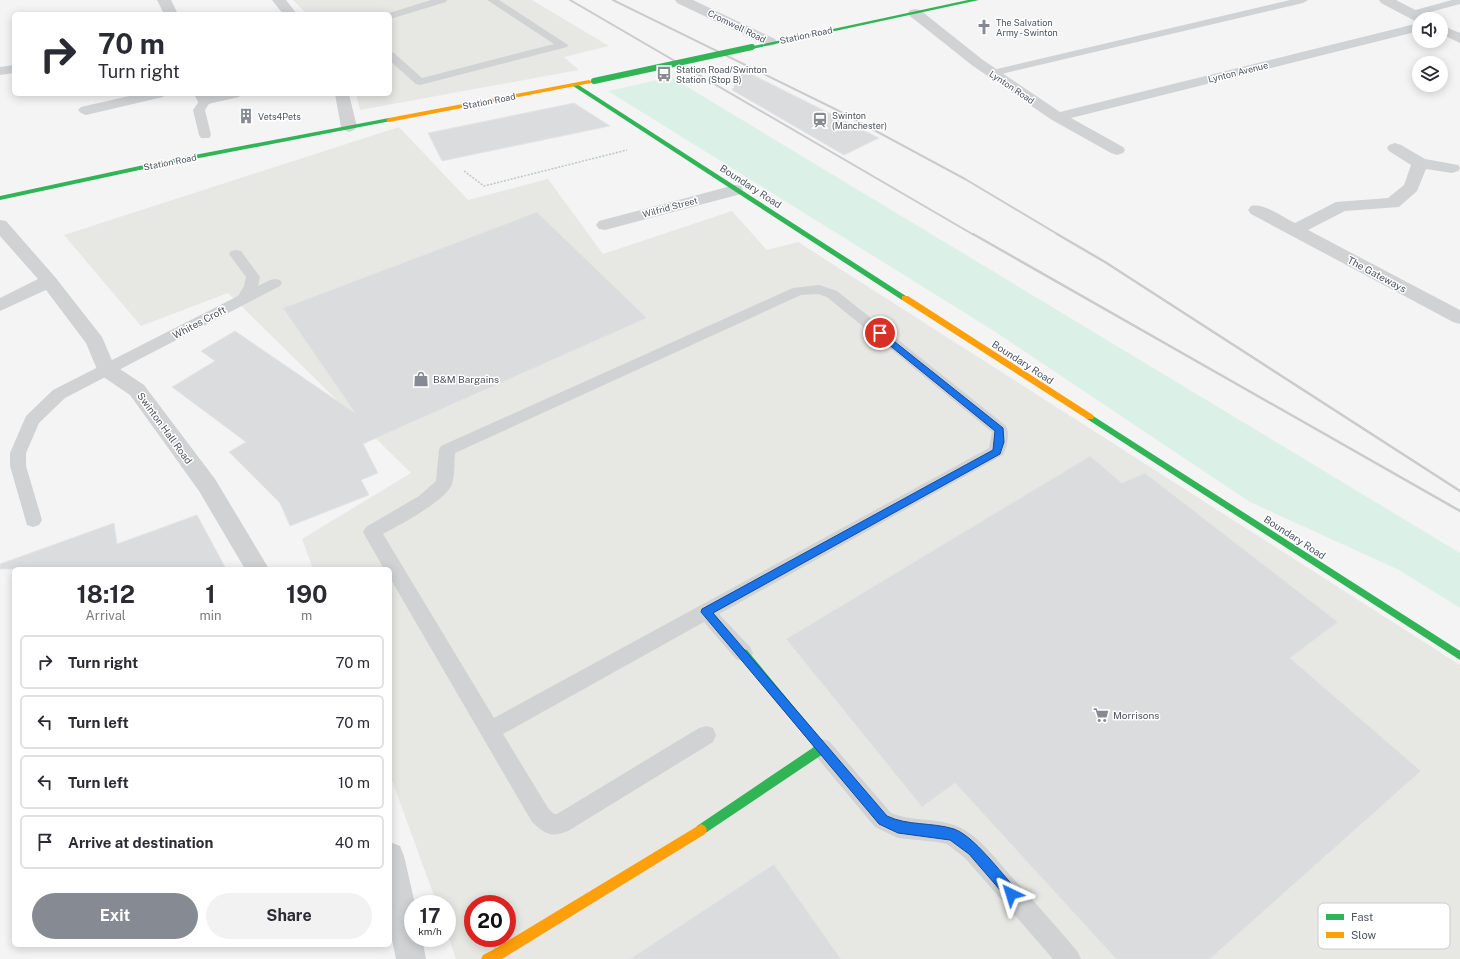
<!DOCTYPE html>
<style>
:root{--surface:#fff;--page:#f2f2f3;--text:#2b2b33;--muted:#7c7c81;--line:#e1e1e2;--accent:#868b93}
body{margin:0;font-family:"Public Sans",sans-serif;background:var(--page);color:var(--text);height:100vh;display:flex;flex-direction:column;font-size:15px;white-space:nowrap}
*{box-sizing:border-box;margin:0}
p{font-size:13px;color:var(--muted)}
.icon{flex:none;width:22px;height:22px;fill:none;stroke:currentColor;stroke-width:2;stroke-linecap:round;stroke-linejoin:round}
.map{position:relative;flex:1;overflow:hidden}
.side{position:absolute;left:12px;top:567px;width:380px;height:380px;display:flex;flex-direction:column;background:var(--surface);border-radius:6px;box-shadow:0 2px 10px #0003}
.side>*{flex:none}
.banner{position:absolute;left:12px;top:12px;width:380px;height:84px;border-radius:6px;box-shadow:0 2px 10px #0003;background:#fff;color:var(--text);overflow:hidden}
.controls{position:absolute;left:1412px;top:12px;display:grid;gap:8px}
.controls a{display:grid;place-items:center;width:36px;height:36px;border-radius:50%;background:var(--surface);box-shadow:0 2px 10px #0003;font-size:20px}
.speed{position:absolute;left:404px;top:895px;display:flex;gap:8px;font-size:20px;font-weight:700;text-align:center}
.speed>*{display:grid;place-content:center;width:52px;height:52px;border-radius:50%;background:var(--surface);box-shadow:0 2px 10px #0003;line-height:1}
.speed small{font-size:10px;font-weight:400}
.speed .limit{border:6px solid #d22;background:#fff;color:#111}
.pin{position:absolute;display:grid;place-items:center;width:34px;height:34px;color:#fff;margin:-17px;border:2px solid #fff;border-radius:50%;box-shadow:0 1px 4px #0007}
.me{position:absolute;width:44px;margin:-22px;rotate:319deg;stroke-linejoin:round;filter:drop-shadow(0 0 3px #0008)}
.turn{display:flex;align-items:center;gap:14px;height:84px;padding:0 20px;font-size:18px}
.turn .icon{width:52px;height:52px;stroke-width:2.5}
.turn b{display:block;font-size:28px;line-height:34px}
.eta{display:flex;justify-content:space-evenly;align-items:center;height:68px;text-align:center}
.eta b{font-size:24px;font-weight:700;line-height:28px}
.cta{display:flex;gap:8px;margin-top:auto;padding:8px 20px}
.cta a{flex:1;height:46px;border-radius:24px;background:var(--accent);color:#fff;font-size:16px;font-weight:700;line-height:46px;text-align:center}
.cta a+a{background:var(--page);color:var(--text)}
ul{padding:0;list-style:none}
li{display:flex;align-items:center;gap:12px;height:54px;margin:0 8px 6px;padding:0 12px;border:2px solid var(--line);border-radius:6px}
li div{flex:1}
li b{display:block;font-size:15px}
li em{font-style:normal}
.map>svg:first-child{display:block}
.commercial{fill:#e7e7e3;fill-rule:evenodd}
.green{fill:#dbf1e7}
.building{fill:#dbdcde;stroke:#e5e5e6}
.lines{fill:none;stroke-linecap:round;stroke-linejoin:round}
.path{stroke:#bec8c6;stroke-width:1.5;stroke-dasharray:2 1.5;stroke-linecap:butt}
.lane{fill:#d0d2d4;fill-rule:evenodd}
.street{fill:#d0d2d4;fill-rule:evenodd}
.fast{fill:#30b455;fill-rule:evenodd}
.slow{fill:#ff9f0a;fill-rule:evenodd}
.rail-far1{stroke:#cacbcd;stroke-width:2}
.rail{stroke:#cacbcd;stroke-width:2.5}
.fast-bridge{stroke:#30b455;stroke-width:6}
.route{fill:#1a73e8;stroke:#114b97}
.labels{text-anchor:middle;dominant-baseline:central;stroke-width:3;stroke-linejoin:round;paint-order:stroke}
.far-poi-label{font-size:9px;fill:#4b535f;stroke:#fff;text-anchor:start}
.far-street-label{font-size:9px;fill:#4b535f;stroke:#fff}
.street-label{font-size:10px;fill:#4b535f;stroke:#fff}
.poi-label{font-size:10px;fill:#4b535f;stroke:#fff;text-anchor:start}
.key{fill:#fff;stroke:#c9cbcf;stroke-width:1}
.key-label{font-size:11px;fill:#4b535f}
</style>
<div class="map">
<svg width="1460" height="959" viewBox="0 0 1460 959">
<rect width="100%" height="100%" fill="#f4f4f4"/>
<g class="commercial">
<polygon points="293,0 532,0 609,46 564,57 579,70 360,110 356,94 390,94 390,14 307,14"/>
<path d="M399 127 468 200 548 179 603 254 732 211 767 250 798 242 1460 665V959H456L447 933V904H437L390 775V569H313L302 539 411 473 228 293 141 326 64 235ZM473 904H507V938H473Z"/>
</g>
<polygon class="green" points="671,77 1460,553 1460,608 1399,570 1250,502 994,331 608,91"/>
<g class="building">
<polygon points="743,70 879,138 844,155 732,90"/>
<polygon points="574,103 610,126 442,161 428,133"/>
<polygon points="537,212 647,318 363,444 378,473 361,480 369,495 290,526 280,503 229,452 246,442 172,387 215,361 201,351 235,331 355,413 283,308"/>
<polygon points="1090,456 1122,483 1145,473 1338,622 1290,658 1421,771 1210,959 1116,959 955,783 922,807 786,639"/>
<polygon points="197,515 226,569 0,569 0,564 114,523 117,544"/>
<polygon points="774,864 841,959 630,959"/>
</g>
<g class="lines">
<polyline class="path" points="464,171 484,186 627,150"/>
<g class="lane">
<polygon points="431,0 447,0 446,2 390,19 390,14 386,14"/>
<polygon points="487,0 499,0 568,45 567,47 420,85 416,84 390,61 390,52 394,53 422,78 554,44"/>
<polygon points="1290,0 1308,0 1303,3 993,76 987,73 993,70"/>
<polygon points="1452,0 1460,0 1460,4 1412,17 1407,14 1408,12"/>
<polygon points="206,96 210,97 212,99 205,110 211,135 209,138 201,138 199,135 193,110 202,97"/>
<polygon points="236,250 241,251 260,277 258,286 270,280 275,279 280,280 282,283 280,286 65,398 39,423 26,453 26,466 42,520 39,525 33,527 27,525 10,466 10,453 26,416 53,390 238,296 244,286 246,277 229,254 231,251"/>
<path d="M819 285 837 291 1006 426C1010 433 1007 448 1003 455L719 614 750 647 753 653 750 659 743 661 736 659 704 622 503 734 548 808 554 814H557L699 728 706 726 713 728 716 735 713 742 568 831C551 838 545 834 532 822L390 578V569H384L363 532 366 527 419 496 436 481 439 450 441 446 793 288ZM818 294 827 297 992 432 989 448 494 718 383 534C399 525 446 501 452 484 455 475 454 463 455 453L801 295Z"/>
<path d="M822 739 829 741 891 813C912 822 937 817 959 827 980 837 995 858 1010 875 1033 900 1055 925 1077 951L1081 959H1053L965 858 947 844 937 842 898 838 875 827 815 755 812 748 815 741Z"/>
</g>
<g class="street">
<polygon points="157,0 171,0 178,14 164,14"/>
<polygon points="272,0 286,0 297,14 283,14"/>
<polygon points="675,0 693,0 775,39 777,42 775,45 770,46 765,45 677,3"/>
<polygon points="1379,0 1396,0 1427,16 1429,19 1419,19 1419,22 1417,22 1381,3"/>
<polygon points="915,9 920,10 983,60 1060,112 1419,23 1419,31 1071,118 1123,147 1125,150 1123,153 1117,155 1111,153 1052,120 973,66 910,16 908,13 910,10"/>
<polygon points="1441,25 1460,33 1460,43 1441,34"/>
<polygon points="14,65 14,73 0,75 0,67"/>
<polygon points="138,94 165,94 163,97 86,115 81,113 78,110 81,107"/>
<polygon points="194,94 208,94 209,95 241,94 239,97 208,104 198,102"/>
<polygon points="335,94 349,94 357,127 354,130 349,132 344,130 341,127"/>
<path d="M1395 143 1401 145 1425 159 1458 165 1460 168 1458 171 1452 173 1426 169 1417 191 1399 207 1345 211 1308 230 1460 310V324L1453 322 1251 214 1248 210 1251 206C1265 203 1282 217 1295 223L1336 202 1388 198 1404 185 1411 165 1389 151 1387 148 1389 145Z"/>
<polygon points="735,185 741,186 743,190 741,194 605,230 599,229 596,225 599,221"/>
<polygon points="0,220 6,221 55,277 102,337 114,365 144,385 215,479 269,569 245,569 199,491 130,395 99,374 86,343 46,290 0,311 0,298 38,279 0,236"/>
<polygon points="390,842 400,846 404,856 415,904 413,904 413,938 422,938 426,959 396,959 390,930"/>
</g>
<g class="fast">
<polygon points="968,0 979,0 752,49 749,47"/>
<polygon points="573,84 577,84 909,298 905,300 902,300 573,86"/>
<polygon points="389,118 392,120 391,121 158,166 0,200 0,196 158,162"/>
<polygon points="1090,414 1460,651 1460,660 1087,419 1086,417 1087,415"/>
<polygon points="743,649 747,650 828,748 826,752 701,836 697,834 695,830 697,826 814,747 739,656 738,653 739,650"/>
</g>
<g class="slow">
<polygon points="589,80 592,82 591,83 389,122 386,120 389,118"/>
<polygon points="902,296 908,296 1093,415 1094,417 1093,419 1087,419 902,300"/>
<polygon points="701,824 705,826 707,830 705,834 502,959 481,959 483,955 491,951"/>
</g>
<g class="rail-far1">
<polyline points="570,0 974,235"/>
<polyline points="613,0 835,109 965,179 1059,235"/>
</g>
<g class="rail">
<polyline points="973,234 1460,511"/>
<polyline points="1057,234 1105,262 1460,491"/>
</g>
<polyline class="fast-bridge" points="594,81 752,47"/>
</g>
<path class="route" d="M880 330 1003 428 1004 442 1000 454 713 613 887 816C908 826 931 822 954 829 974 836 1001 873 1016 889L1017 894 1016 898 1011 900 1007 898 969 854 950 840 898 833 879 824 701 612 702 609 993 450 995 431 877 335 876 333Z"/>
<defs>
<symbol id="church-bare" viewBox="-9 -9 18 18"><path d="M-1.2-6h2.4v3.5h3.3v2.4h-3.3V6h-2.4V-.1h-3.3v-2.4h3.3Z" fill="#868b93" stroke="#fff" stroke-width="2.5" paint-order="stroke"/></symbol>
<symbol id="bus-bare" viewBox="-9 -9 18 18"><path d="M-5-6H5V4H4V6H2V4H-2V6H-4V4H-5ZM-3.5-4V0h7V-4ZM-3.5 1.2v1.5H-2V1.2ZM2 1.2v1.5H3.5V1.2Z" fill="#868b93" stroke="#fff" stroke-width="2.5" paint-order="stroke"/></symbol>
<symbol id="building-bare" viewBox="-9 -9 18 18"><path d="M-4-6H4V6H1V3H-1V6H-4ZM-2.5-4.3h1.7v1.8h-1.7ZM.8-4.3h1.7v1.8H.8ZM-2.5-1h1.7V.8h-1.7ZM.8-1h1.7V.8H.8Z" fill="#868b93" stroke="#fff" stroke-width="2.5" paint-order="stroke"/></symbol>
<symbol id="station-bare" viewBox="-9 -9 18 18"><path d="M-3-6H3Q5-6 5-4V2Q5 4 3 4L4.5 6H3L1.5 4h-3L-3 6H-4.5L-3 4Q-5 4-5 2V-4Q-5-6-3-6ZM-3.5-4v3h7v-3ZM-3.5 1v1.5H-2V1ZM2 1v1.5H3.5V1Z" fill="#868b93" stroke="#fff" stroke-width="2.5" paint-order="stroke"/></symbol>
<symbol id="shop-bare" viewBox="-9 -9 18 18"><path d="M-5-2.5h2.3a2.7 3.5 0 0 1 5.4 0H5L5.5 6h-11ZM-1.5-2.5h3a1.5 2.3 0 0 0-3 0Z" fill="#868b93" stroke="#fff" stroke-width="2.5" paint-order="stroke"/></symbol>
<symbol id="supermarket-bare" viewBox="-9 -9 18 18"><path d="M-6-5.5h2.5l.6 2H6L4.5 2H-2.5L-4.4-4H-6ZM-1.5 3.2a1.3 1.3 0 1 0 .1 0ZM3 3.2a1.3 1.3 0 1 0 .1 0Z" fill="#868b93" stroke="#fff" stroke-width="2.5" paint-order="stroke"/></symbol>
</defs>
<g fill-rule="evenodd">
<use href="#church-bare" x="973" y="16" width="22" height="22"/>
<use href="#bus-bare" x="653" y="63" width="22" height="22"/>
<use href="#building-bare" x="235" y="105" width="22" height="22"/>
<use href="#station-bare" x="809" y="109" width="22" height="22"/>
<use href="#shop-bare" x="410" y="368" width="22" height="22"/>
<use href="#supermarket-bare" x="1090" y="704" width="22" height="22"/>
</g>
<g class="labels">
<g class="far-poi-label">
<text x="996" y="22">The Salvation<tspan x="996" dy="10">Army - Swinton</tspan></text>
<text x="676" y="69">Station Road/Swinton<tspan x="676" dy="10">Station (Stop B)</tspan></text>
<text x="832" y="115">Swinton<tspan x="832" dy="10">(Manchester)</tspan></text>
<text x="258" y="116">Vets4Pets</text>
</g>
<g class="far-street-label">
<text transform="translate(737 26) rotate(26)">Cromwell Road</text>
<text transform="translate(806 35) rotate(-12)">Station Road</text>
<text transform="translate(1238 72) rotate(-14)">Lynton Avenue</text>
<text transform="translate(1012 87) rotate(34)">Lynton Road</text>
<text transform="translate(489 101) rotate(-11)">Station Road</text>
<text transform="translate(170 162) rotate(-11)">Station Road</text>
<text transform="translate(670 207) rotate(-15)">Wilfrid Street</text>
</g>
<g class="street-label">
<text transform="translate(751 186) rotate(33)">Boundary Road</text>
<text transform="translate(1377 274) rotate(28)">The Gateways</text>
<text transform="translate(199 322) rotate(-28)">Whites Croft</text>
<text transform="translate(1023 362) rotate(33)">Boundary Road</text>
<text transform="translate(165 428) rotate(54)">Swinton Hall Road</text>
<text transform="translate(1295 537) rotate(33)">Boundary Road</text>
</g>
<g class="poi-label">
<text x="433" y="379">B&amp;M Bargains</text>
<text x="1113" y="715">Morrisons</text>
</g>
</g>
<rect x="1318" y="903" width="132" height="46" rx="6" class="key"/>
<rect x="1326" y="914" width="18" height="6" fill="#30b455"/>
<rect x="1326" y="932" width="18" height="6" fill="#ff9f0a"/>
<g class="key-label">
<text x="1351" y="921">Fast</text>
<text x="1351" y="939">Slow</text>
</g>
</svg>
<div class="controls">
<a><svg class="icon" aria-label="sound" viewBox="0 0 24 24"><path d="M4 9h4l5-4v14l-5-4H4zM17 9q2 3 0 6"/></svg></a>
<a><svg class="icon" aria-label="layers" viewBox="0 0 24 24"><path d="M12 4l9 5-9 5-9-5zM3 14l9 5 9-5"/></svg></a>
</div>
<div class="speed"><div>17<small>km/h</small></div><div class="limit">20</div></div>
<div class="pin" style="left:880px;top:333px;background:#d93025"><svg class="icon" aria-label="arrive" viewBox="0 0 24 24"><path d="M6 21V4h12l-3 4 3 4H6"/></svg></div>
<svg class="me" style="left:1011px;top:894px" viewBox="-20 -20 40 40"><path d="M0-17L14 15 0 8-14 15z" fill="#1a73e8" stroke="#fff" stroke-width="4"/></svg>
<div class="banner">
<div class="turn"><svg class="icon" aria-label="right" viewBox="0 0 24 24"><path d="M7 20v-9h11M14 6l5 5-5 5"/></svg><div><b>70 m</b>Turn right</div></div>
</div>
<section class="side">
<div class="eta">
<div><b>18:12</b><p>Arrival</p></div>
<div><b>1</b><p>min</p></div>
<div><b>190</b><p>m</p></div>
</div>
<ul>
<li><svg class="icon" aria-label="right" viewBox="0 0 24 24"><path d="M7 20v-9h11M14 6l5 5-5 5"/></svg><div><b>Turn right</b></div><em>70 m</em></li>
<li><svg class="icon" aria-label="left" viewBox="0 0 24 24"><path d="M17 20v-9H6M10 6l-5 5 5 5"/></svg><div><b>Turn left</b></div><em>70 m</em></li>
<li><svg class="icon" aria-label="left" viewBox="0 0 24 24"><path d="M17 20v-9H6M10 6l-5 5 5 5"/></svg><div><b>Turn left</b></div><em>10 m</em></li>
<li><svg class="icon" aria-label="arrive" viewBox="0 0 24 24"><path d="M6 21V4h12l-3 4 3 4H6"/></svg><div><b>Arrive at destination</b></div><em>40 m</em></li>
</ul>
<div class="cta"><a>Exit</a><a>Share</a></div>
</section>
</div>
